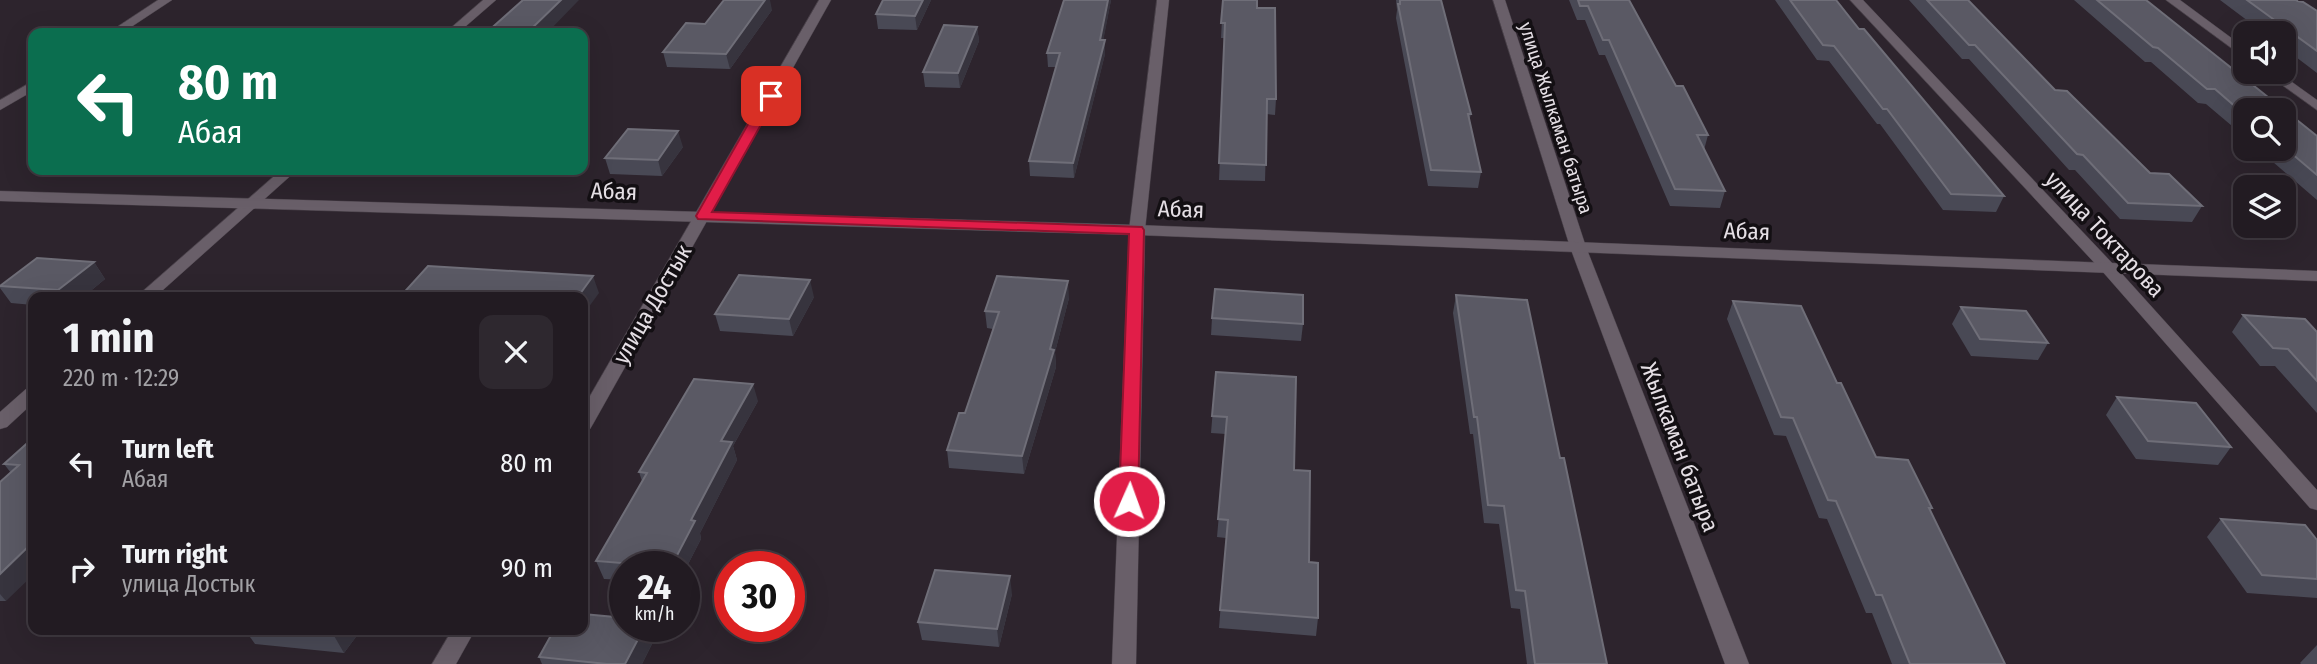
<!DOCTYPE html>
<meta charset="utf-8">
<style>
:root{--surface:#221b22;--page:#2e282f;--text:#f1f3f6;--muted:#a2a1a5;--line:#3f3940}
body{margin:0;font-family:"Fira Sans Condensed",sans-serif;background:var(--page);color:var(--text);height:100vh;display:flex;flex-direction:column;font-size:26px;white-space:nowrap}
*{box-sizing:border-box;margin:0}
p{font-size:23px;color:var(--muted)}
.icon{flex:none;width:38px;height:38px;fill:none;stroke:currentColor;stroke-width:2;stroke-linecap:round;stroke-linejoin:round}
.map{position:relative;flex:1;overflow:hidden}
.sheet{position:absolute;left:28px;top:292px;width:560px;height:343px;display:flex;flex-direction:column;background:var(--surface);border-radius:14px;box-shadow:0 7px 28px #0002,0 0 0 2px var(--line)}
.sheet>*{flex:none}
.guide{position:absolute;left:28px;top:28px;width:560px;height:147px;border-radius:14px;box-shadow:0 7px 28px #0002,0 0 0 2px var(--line);background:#0b6e4f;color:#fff;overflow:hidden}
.tools{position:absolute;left:2233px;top:21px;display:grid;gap:14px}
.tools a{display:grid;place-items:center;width:63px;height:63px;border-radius:14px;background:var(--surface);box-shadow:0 7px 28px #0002,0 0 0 2px var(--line);font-size:35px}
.speed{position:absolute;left:609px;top:551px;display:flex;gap:14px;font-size:35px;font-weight:700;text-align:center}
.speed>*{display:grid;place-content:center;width:91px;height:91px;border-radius:50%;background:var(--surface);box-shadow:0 7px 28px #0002,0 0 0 2px var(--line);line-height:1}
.speed small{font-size:18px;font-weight:400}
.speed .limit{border:10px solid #d22;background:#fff;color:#111}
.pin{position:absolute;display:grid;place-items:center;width:60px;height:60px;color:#fff;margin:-30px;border-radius:14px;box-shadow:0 4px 10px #0006}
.me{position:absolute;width:77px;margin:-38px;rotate:2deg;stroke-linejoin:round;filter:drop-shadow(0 0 5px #0008)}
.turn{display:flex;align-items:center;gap:24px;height:147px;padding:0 35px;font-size:32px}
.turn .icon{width:91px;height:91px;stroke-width:2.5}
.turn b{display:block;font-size:49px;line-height:60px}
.round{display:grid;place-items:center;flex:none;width:74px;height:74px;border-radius:14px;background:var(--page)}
.headline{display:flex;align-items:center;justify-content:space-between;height:119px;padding:0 35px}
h1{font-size:42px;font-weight:700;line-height:52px}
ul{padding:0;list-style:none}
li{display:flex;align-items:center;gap:21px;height:105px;padding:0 35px}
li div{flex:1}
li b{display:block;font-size:26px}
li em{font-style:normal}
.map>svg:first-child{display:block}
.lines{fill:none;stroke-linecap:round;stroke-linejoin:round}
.minor-casing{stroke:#473f47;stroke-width:1}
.tertiary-casing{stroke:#473f47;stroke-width:1}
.minor{fill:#695f69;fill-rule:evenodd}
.tertiary{fill:#695f69;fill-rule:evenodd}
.wall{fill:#494955}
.shaded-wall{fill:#37343e}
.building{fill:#5a5964;stroke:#6f6e78;stroke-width:2}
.route{fill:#e11d48;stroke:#92132f;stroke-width:2}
.labels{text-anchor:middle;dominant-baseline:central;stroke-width:7;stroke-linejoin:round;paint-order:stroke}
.far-street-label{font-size:19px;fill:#e5dfe5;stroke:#130f13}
.street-label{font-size:23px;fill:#e5dfe5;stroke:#130f13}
</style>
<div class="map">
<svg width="2317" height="664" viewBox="0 0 2317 664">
<rect width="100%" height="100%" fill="#2d242d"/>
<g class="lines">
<defs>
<g id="minor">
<polygon points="158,0 172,0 122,33 108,33"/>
<polygon points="483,0 496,0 458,33 445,33"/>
<polygon points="819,0 831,0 593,424 590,429 583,430 583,408"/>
<polygon points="1157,0 1169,0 1145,230 1136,664 1112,664 1129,230"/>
<polygon points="1493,0 1505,0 1586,247 1749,664 1725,664 1570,247"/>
<polygon points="1850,0 1863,0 2114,265 2317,490 2317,510 2310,508 2102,271"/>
<polygon points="2166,0 2180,0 2245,48 2245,58"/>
<polygon points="2264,72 2278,72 2317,100 2317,110"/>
<polygon points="33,81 33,91 0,110 0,100"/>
<polygon points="281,170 297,170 154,298 135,298"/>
<polygon points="33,387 33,403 7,427 0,429 0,412 26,389"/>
<polygon points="452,630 475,630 456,664 432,664"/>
</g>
<polygon id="tertiary" points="0,191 1137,225 2317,271 2317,281 1137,235 0,201"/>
</defs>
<use href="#minor" class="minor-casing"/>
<use href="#tertiary" class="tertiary-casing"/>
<use href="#minor" class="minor"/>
<use href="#tertiary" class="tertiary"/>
</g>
<g class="wall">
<polygon points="931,0 917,30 878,29 876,14"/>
<polygon points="1064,0 1111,0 1103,40 1105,54 1074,178 1030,176 1029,161 1056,67 1048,67 1047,53"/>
<polygon points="1223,0 1257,8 1276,99 1275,115 1267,114 1265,181 1219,180 1225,38 1221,38"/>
<polygon points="1396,0 1441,0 1471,114 1469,121 1481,172 1478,188 1428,186 1396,18 1397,10"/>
<polygon points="1569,0 1629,0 1676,86 1708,135 1704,150 1725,191 1720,208 1670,206 1605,55 1599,55 1585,20 1577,20"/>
<polygon points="1775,0 1836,0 1859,29 2004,196 1996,212 1943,210 1880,124 1877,124 1829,61 1817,60"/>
<polygon points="1909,0 1968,0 2055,90 2150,173 2202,206 2192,222 2120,219 2075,170 2069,170 1969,59 1962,59"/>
<polygon points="2074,0 2146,0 2317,136 2317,200 2258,149 2284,149 2284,110 2245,110 2245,137 2206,104 2198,103 2151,62 2145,62"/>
<polygon points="2220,0 2296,0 2317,11 2317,73 2284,48 2284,33 2264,33"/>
<polygon points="772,10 730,69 667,67 663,52 705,24"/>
<polygon points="977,27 979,41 960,88 925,87 923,72"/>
<polygon points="683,147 662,176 610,174 605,158"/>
<polygon points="94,262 105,279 82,298 33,298 33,305 11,303 0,288 0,285"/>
<polygon points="1456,295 1560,458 1607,664 1527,664 1520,609 1511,608 1499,524 1484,523 1473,434 1470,434 1453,313"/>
<polygon points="814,297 793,336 720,331 715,314"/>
<polygon points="1069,298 1055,352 1056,367 1024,474 949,468 947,450 965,413 993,329 987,328 985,311"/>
<polygon points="1733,301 1837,383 1876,457 1932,508 1930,512 2005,664 1892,664 1872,613 1866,613 1827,519 1819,518 1786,436 1774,435 1727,319"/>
<polygon points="1961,307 2048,343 2038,360 1971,356 1952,324"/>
<polygon points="2243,315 2317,332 2317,413 2275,366 2260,366 2232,332"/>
<polygon points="1212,318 1303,324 1301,341 1211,335"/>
<polygon points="1216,372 1294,470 1318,618 1316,636 1219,628 1226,538 1217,537 1226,434 1211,433"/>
<polygon points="2117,397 2231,447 2218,465 2136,459 2106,415"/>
<polygon points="758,401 733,446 737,460 700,533 701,539 684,572 684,567 625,567 625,580 604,579 596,561 642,481 639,472"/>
<polygon points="33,438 6,601 0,601 0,482 11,473 4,464"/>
<polygon points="2221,519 2317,540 2317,598 2247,593 2207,537"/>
<polygon points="1012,594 999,647 922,640 918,622"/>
<polygon points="245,630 361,630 344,653 255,644"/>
<polygon points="655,638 642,664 542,664 539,657"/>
<polygon points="2317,645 2317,664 2301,664 2300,663"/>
</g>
<g class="shaded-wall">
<polygon points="561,0 579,0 547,33 527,33"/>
<polygon points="765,0 770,0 772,10 730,69 726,54"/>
<polygon points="923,0 931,0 917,30 915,16"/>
<polygon points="1108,0 1111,0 1101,53 1100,40"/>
<polygon points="977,27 979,41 960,88 958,73"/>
<polygon points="1105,40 1105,54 1074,178 1073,163"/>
<polygon points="678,131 683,147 662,176 658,160"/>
<polygon points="94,262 105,279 82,298 62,298 58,290"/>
<polygon points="593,276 599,293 583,315 583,298 577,298"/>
<polygon points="810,280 814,297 793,336 789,319"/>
<polygon points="1068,281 1069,298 1055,352 1056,367 1024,474 1022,456"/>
<polygon points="753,384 758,401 733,446 737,460 700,533 701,539 684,572 684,567 671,567 691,520 721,441"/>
<polygon points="33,542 33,575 6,601 0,594 0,574"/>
<polygon points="1010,576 1012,594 999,647 997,629"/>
<polygon points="645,626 651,626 655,638 642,664 625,664"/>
<polygon points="336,630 361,630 344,653 333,634"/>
</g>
<g class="building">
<polygon points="523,0 561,0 527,33 486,33"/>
<polygon points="724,0 765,0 726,54 663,52 686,23 705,24"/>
<polygon points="883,0 923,0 915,16 876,14"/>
<polygon points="1064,0 1108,0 1100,40 1105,40 1073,163 1029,161 1060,53 1047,53"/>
<polygon points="1223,0 1257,0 1257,8 1275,8 1276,99 1267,99 1266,165 1219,163 1225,23 1221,23"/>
<polygon points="1400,0 1441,0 1471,114 1468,114 1481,172 1431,170 1398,4 1400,4"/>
<polygon points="1578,0 1629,0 1676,86 1683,86 1708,135 1697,135 1725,191 1675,189 1609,40 1603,40 1588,6 1580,6"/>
<polygon points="1790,0 1836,0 1859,29 1864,29 2004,196 1951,194 1887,109 1883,109 1834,46 1823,45"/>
<polygon points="1927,0 1968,0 2055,90 2067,91 2150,173 2169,174 2202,206 2128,203 2083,155 2077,154 1975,45 1969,45"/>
<polygon points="2097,0 2146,0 2317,136 2317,175 2284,147 2284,110 2245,110 2245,115 2215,89 2207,89 2158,48 2153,47"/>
<polygon points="2247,0 2296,0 2298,1 2303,2 2317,11 2317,51"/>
<polygon points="944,25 977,27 958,73 923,72"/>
<polygon points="628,129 678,131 658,160 605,158"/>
<polygon points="37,258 94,262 58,290 0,286"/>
<polygon points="428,266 593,276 577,298 399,298"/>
<polygon points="739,275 810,280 789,319 715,314"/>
<polygon points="997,276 1068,281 1050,349 1054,350 1022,456 947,450 959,413 965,413 999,312 985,311"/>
<polygon points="1215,289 1303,295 1303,324 1212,318"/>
<polygon points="1456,295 1527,300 1560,458 1564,458 1607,664 1535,664 1525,591 1516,590 1504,506 1488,505 1477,417 1474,417"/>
<polygon points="1733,301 1801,306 1837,383 1841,383 1876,457 1908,460 1932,508 1929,508 2005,664 1910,664 1882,595 1876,595 1836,501 1828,500 1793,418 1781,417"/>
<polygon points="1961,307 2026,311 2048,343 1980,339"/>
<polygon points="2243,315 2305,319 2317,332 2317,381 2288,349 2273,348"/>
<polygon points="1216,372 1296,377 1294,470 1310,471 1309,562 1318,563 1318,618 1220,610 1228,520 1218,519 1227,417 1212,416"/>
<polygon points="694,379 753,384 721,441 732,442 691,520 695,521 671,567 596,561 647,473 639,472"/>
<polygon points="2117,397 2196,403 2231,447 2148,441"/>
<polygon points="33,438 33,542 0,574 0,482 19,465 4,464"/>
<polygon points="2221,519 2305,525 2317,540 2317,579 2262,575"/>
<polygon points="935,570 1010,576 997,629 918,622"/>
<polygon points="583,614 625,618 625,626 645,626 625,664 607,664 539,657 554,630 583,630"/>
<polygon points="287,630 336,630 333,634"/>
</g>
<polygon class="route" points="771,92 777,96 712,212 1142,227 1144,230 1138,501 1135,506 1122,506 1119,501 1129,234 698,219 696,216 764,96"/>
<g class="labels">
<g class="far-street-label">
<text transform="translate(1556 118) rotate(72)">улица Жылкаман батыра</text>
</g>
<g class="street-label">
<text transform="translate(614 191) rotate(2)">Абая</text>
<text transform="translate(1181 209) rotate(2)">Абая</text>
<text transform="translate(1747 231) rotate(2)">Абая</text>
<text transform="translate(2105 234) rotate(47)">улица Токтарова</text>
<text transform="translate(652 304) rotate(-60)">улица Достык</text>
<text transform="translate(1680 447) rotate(69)">Жылкаман батыра</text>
</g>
</g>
</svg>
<div class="tools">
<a><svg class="icon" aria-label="sound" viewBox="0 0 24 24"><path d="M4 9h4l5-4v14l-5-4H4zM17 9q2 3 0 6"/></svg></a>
<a><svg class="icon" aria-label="search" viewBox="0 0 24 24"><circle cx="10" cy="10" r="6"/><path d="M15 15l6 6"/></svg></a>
<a><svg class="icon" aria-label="layers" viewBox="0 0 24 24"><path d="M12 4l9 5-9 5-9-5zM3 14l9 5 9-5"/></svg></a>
</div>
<div class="speed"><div>24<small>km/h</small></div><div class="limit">30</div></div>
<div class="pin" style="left:771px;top:96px;background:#d93025"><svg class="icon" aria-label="arrive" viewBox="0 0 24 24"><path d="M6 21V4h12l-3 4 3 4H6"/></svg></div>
<svg class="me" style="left:1129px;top:501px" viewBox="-20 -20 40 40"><circle r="17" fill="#e11d48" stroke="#fff" stroke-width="3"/><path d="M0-11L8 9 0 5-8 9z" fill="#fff"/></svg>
<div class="guide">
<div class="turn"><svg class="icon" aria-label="left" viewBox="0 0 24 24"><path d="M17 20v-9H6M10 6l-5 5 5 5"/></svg><div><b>80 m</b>Абая</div></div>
</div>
<section class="sheet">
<div class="headline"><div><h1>1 min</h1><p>220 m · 12:29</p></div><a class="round"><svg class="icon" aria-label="close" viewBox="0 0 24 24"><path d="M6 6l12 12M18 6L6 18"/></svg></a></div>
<ul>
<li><svg class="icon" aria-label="left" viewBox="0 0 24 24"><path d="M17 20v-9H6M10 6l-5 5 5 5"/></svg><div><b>Turn left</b><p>Абая</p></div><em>80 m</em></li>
<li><svg class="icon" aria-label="right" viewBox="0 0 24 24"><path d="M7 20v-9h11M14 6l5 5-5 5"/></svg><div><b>Turn right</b><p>улица Достык</p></div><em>90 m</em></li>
</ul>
</section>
</div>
